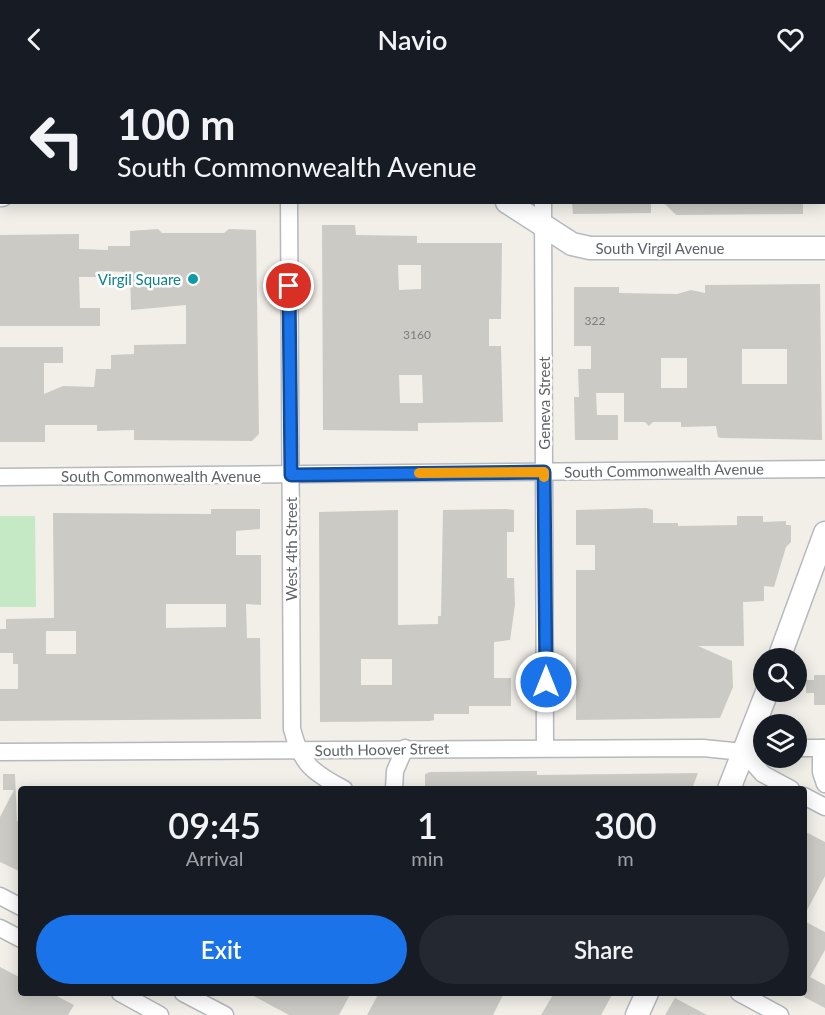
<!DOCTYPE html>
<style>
:root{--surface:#171b24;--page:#242831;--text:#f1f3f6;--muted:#9ea1a6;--accent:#1a73e8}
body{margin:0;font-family:Lato,sans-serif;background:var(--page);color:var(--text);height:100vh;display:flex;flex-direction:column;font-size:22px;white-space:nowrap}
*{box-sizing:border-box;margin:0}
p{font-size:20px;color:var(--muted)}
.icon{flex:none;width:33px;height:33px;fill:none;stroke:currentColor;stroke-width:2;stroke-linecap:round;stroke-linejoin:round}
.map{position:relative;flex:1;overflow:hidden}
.panel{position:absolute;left:18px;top:708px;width:789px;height:210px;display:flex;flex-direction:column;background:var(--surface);border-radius:6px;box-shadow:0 3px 15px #0003}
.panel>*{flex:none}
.top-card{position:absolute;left:0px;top:0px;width:825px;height:126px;box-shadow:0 3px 15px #0003;background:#171b24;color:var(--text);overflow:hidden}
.tools{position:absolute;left:753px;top:570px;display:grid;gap:12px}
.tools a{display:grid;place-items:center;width:54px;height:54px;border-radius:50%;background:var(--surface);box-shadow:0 3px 15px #0003;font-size:30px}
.pin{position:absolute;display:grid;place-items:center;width:51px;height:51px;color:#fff;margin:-26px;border:3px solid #fff;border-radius:50%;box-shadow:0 2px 6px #0007}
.me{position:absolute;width:66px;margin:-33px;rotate:0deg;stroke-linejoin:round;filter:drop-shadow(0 0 4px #0008)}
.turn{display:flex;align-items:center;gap:21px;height:126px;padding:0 18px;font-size:27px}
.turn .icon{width:78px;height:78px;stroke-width:2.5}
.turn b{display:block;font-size:42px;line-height:51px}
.eta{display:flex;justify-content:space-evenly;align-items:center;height:102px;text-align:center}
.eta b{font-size:36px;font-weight:600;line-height:42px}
.cta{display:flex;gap:12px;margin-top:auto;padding:12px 18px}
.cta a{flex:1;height:69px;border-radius:36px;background:var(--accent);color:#fff;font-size:24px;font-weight:600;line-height:69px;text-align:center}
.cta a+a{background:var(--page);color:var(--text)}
header{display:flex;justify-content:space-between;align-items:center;height:78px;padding:0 18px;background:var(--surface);font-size:27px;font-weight:600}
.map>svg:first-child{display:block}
.green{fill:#c5e8c5}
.building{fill:#cccac5;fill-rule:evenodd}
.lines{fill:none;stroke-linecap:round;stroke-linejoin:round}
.street-casing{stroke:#b5b8bc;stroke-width:19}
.secondary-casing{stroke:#b6babf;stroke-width:25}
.street{stroke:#fff;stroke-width:16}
.secondary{stroke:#fff;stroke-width:22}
.route-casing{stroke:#114b97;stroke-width:15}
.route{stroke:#1a73e8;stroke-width:10}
.slow{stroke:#f59e0b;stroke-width:10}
.culture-dot{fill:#0f9aa8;stroke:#fff;stroke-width:2}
.labels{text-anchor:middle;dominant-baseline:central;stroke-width:5;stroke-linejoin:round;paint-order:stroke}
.number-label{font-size:12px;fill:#7a7d7f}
.street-label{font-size:15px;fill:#5f6368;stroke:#fff}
.culture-label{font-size:15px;fill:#0d838f;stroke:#fff;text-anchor:end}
</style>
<header><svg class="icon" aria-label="back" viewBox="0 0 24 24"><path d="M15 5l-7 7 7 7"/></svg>Navio<svg class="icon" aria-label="heart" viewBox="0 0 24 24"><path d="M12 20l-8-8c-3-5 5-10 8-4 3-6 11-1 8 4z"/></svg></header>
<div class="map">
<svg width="825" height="937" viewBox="0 0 825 937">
<rect width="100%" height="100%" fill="#f1efe8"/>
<polygon class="green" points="0,438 35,438 36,529 0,529"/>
<g class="building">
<polygon points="572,124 651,124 651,135 573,136"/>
<polygon points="663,124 803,124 803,136 676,137"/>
<path d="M322 147H355L356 157 417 158V165H502L501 241H489V268H501L503 344 418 345V353L323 352ZM398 187H421V211L399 212ZM399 297H422L423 325H400Z"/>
<polygon points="158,151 162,155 224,155 229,151 256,152 259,356 252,363 134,362 134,352 97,353 97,347 45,347 45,364 0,364 0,269 63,269 63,285 44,285 44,316 63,308 94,309 96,291 111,291 111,277 134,276 134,267 186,266 186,227 131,232 130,194 100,193 100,199 79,199 80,230 100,230 100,248 0,248 0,157 79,156 79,171 108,172 108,168 130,168 130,153"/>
<path d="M820 206 822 362 721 360 718 359 716 348 681 349V344H653L649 348 645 344H624V315H596L597 337H618V362H575L574 319H579L578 291H591V268H574V209H619V215L677 216 691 212 705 215V207ZM742 271H787V306H742ZM661 280H687V310H661Z"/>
<polygon points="646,430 653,432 653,445 678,445 678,448 737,447 737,438 763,438 763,444 786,443 786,447 791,447 791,464 786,469 774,509 764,508 764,523 743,524 744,568 698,568 732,583 733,609 720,640 576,642 576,492 595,492 595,467 576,467 576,432"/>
<path d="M211 431H260V451L236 453V477H261V527L246 526 247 560H260L261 641 0 643V611H18V586H13V575H0V551H6V541L54 540 53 435 211 436ZM166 526H226V549L166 550ZM46 553H76V576H46Z"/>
<path d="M506 431 514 432V454H507V500H514L515 527 510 562 494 564V600H511V628H469V636H434V642L430 643 320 644 319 434 398 432V547L438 546V538H441L443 432ZM361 581H392V607H361Z"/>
<polygon points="814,597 825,597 825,627 814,627 814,615 806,615 806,602 814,602"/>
<polygon points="537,693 537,697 698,695 692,711 425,711 425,696 430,694"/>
<polygon points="3,696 15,696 17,744 21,736 21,794 0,784 0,739 14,712 3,712"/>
<polygon points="804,753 825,764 825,798 804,838"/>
<polygon points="804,843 825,854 825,872 810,899 825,907 825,930 804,919"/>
<polygon points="0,889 21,900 21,915 51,915 74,927 68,937 0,937"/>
<polygon points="248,915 351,915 339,937 289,937"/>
<polygon points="379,915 504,915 493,937 367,937"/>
<polygon points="554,915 613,915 601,937 541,937"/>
<polygon points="675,920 707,937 665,937"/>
</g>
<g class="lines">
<defs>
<g id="street">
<polyline points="544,2 544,0"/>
<path d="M289 124 292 651C301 686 313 695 344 711"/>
<polyline points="543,124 545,670"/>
<polyline points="0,399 825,391"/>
<polyline points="796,670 825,670"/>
<polyline points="821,670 821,694 825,706"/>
<polyline points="0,674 703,670 743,674 764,671"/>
<polyline points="743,674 763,696 791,711"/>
<polyline points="394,711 395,693 405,670"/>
<polyline points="804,718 825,729"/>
<polyline points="0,818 21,829"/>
<polyline points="0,850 21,861"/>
<polyline points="120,915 160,937"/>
<polyline points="183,915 225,937"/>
<polyline points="739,915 780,937"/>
</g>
<g id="secondary">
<polyline points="288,0 288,2"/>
<polyline points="0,117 2,117"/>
<polyline points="507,124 572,166 590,170 825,170"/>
<polyline points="779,580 825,455"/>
<polyline points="729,711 767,614"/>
<polyline points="637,937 647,915"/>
</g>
</defs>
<use href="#street" class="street-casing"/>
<use href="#secondary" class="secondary-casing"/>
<use href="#street" class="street"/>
<use href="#secondary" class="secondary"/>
</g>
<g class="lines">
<defs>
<polyline id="route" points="289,208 291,397 544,394 546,604"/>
</defs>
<use href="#route" class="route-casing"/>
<use href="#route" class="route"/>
<polyline class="slow" points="419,395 544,394 544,399"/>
</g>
<circle class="culture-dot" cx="193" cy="201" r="6"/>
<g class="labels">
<g class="number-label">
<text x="595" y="242">322</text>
<text x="417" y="256">3160</text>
</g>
<g class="street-label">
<text x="660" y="170">South Virgil Avenue</text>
<text transform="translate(544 325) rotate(-90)">Geneva Street</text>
<text transform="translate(664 392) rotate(-1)">South Commonwealth Avenue</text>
<text x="161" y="398">South Commonwealth Avenue</text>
<text transform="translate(291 471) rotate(-90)">West 4th Street</text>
<text transform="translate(382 671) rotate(-1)">South Hoover Street</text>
</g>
<g class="culture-label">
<text x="181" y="201">Virgil Square</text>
</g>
</g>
</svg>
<div class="tools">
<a><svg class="icon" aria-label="search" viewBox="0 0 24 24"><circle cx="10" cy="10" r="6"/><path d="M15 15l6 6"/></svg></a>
<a><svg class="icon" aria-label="layers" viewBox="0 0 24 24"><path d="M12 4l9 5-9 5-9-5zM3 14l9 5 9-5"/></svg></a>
</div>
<div class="pin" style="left:289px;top:208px;background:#d93025"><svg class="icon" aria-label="arrive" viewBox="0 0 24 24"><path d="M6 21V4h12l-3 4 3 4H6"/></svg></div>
<svg class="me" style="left:546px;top:604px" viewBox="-20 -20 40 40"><circle r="17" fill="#1a73e8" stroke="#fff" stroke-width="3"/><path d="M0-11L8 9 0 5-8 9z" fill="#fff"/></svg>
<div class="top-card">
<div class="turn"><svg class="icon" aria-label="left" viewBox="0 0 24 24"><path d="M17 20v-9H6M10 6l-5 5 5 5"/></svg><div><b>100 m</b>South Commonwealth Avenue</div></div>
</div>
<section class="panel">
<div class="eta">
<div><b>09:45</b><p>Arrival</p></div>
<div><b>1</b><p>min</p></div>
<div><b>300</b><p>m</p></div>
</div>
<div class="cta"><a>Exit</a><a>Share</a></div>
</section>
</div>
